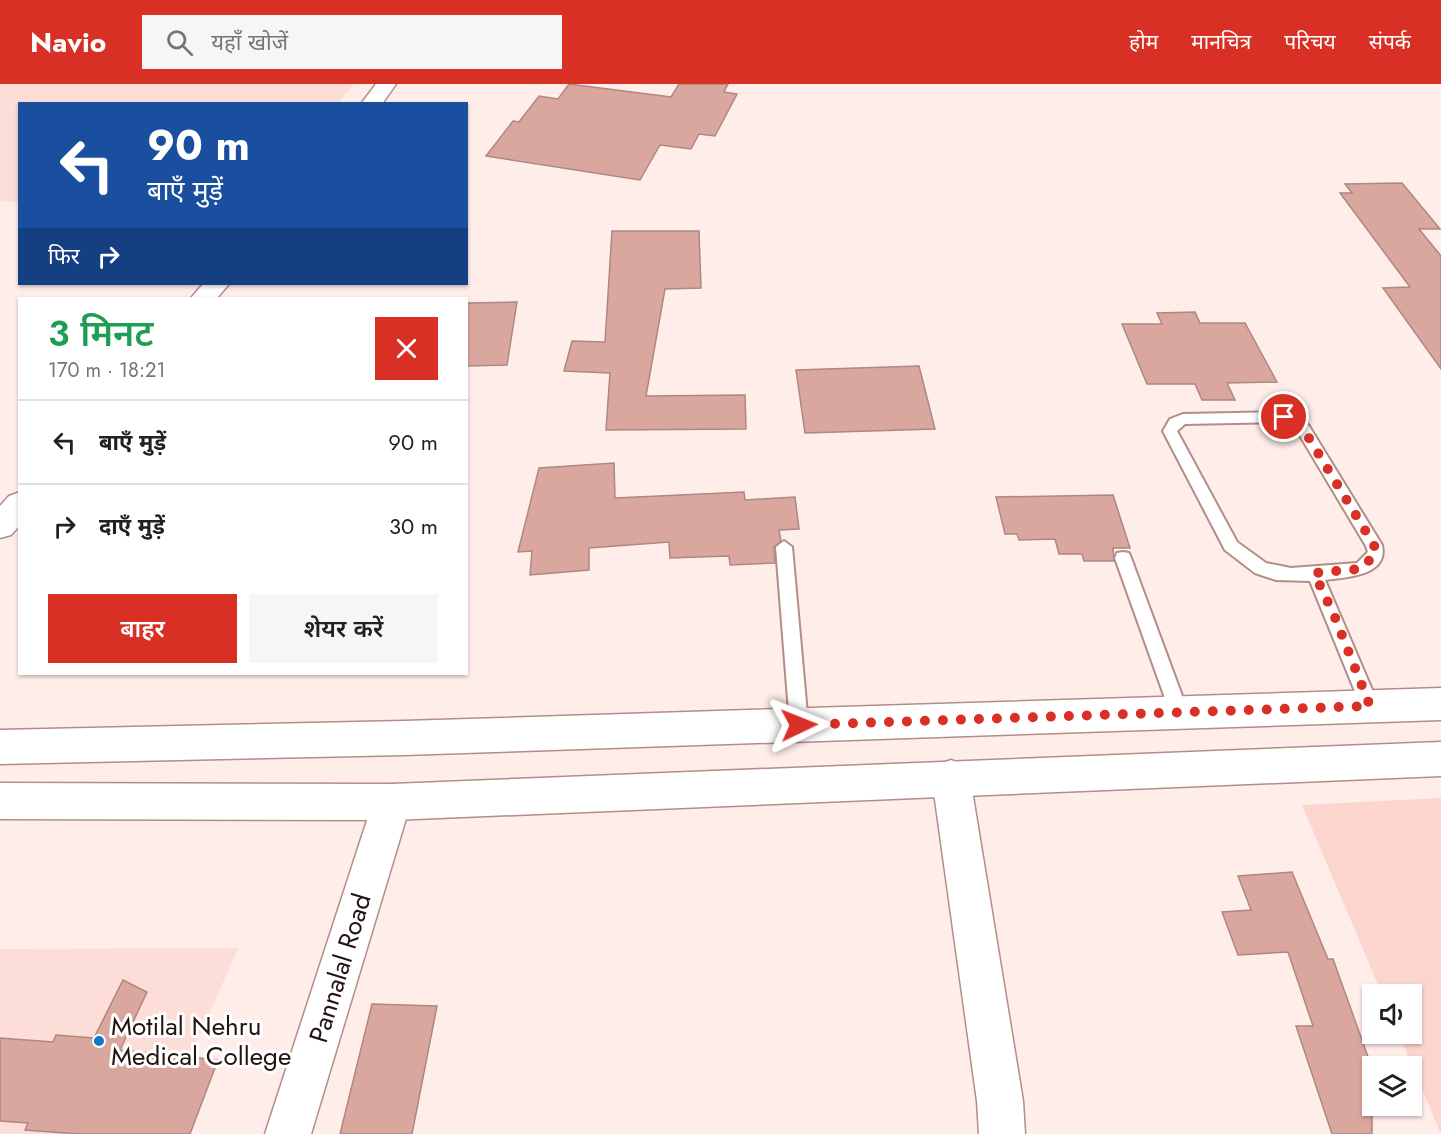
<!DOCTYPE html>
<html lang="hi">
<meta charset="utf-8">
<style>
:root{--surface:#fff;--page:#f6f6f6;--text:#202124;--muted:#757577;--line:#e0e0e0;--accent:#d93025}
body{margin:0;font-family:Jost,"Noto Sans Devanagari",sans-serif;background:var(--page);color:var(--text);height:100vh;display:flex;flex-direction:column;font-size:22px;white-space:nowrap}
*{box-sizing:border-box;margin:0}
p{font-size:20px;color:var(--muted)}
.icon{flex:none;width:33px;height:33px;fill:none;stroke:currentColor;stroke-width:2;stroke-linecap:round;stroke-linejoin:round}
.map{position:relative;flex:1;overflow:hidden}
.side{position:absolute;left:18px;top:213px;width:450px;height:378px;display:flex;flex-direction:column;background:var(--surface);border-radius:0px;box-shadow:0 2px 4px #0004}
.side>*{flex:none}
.hud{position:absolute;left:18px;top:18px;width:450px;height:183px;border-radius:0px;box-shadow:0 2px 4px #0004;background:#1a4fa0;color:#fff;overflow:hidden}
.buttons{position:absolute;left:1362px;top:900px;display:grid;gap:12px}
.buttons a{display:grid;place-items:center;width:60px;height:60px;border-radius:0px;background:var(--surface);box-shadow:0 2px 4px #0004;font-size:30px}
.pin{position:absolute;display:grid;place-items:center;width:51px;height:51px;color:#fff;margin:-26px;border:3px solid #fff;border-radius:50%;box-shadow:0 2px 6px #0007}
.me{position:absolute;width:66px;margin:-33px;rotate:88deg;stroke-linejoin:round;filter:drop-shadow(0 0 4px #0008)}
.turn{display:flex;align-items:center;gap:21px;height:126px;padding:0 30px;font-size:27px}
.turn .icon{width:78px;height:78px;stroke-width:2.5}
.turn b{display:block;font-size:42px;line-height:51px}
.then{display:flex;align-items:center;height:57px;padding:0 30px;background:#0003;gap:12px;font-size:22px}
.round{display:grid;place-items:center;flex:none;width:63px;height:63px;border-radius:0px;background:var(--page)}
.overview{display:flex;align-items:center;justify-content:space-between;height:102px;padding:0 30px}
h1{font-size:36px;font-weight:600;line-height:45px;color:#1e9e55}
.cta{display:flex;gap:12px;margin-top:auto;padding:12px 30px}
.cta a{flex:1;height:69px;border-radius:0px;background:var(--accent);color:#fff;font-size:24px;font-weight:600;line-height:69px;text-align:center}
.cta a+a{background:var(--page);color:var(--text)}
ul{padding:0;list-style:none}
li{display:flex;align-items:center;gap:18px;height:84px;padding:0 30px;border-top:2px solid var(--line)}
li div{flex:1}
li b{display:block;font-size:22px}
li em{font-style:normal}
header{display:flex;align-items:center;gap:36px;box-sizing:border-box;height:84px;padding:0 30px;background:var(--accent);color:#fff}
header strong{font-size:28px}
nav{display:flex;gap:33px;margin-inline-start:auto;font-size:21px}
.search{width:420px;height:54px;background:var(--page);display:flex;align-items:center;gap:15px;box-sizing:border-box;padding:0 21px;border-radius:0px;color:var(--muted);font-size:22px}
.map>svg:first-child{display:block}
.built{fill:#fdddd8}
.green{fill:#fcd5ce}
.building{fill:#daa79f;stroke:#ae8780;stroke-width:1.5}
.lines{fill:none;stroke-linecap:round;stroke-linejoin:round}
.service-casing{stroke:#b48d86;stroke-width:4}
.minor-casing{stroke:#b48d86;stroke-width:3}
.tertiary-casing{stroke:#b48d86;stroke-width:3}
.secondary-casing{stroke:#b48d86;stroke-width:3}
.service{fill:#fff;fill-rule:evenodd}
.minor{fill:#fff;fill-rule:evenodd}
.tertiary{fill:#fff;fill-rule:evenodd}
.secondary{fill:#fff;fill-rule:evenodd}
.route{stroke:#d93025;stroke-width:10;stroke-dasharray:0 18}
.poi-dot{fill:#1378c3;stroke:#fff;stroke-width:2}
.labels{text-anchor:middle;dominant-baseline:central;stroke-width:6;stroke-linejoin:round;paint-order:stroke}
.near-street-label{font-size:26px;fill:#221411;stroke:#fff}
.near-poi-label{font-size:26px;fill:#221411;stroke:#fff;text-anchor:start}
</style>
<header>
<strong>Navio</strong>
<div class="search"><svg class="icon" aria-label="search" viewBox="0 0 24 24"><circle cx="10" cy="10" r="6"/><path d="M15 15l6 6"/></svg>यहाँ खोजें</div>
<nav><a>होम</a><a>मानचित्र</a><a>परिचय</a><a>संपर्क</a></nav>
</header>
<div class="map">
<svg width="1441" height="1050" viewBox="0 0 1441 1050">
<rect width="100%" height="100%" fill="#ffedea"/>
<g class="built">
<polygon points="0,0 354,0 338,19 20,20 19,118 0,117"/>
<polygon points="238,864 157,1050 0,1050 0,865"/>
</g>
<polygon class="green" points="1441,714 1441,1050 1399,950 1412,950 1412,910 1382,910 1302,721"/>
<g class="building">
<polygon points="569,0 671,13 679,0 728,0 724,8 737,10 715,52 699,50 691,65 660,61 640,96 486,72 513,37 519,38 539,12 558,15"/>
<polygon points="1402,99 1440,145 1419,145 1441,172 1441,285 1383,204 1410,203 1340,109 1352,109 1345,100"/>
<polygon points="612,147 699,147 701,204 665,205 646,312 745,311 746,345 606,346 610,289 564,287 572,257 605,258"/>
<polygon points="517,218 507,281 466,282 466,219"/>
<polygon points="1195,228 1200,239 1245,239 1277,298 1227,299 1235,316 1202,316 1195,300 1147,300 1122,240 1162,240 1157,229"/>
<polygon points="919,282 935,345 805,349 796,286"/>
<polygon points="614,379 615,414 744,408 745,416 795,413 799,445 779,446 781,457 774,463 775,479 730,481 729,472 670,474 669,458 589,464 589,486 530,491 532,467 518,468 539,384"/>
<polygon points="1113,411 1130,464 1113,464 1114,477 1084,477 1082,470 1059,470 1055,455 1019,456 1017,450 1005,450 996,413"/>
<polygon points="1292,788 1328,875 1333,875 1372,984 1372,1050 1332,1050 1296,942 1313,942 1288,868 1238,871 1222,828 1251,826 1238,792"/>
<polygon points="123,896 147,908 120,966 218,976 190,1050 79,1050 25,1046 28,1039 0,1037 0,954 53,958 56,951 94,954"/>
<polygon points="372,920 437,922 412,1050 340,1050"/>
</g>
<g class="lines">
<defs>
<g id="service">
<path d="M1284 328 1301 334 1309 342 1382 461C1389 492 1346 493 1325 496L1379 622 1376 628 1370 630 1364 628 1361 622 1310 497 1276 496 1255 489 1225 466 1163 347 1170 335 1183 330ZM1283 338 1299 350 1366 462 1368 468 1357 479 1291 484 1266 479 1237 458 1177 347 1185 340Z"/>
<polygon points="784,457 792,463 808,641 805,647 799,649 793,647 790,641 776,463"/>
<polygon points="1123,468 1129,469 1131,474 1188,628 1185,634 1179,636 1173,634 1170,628 1115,474 1117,469"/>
</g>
<g id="minor">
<polygon points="376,0 396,0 382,20 361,20"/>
<polygon points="203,200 229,200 217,214 191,214"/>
<polygon points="20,408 20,441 11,451 0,454 0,422 9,412"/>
<polygon points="951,676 964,681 970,694 1023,1017 1025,1050 979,1050 977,1017 932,694 938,681"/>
</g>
<polygon id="tertiary" points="392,700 405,705 411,718 311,1050 265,1050 373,718 379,705"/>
<g id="secondary">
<polygon points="1441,604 1441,636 404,671 0,680 0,646 404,637"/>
<polygon points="1441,658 1441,692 392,736 0,735 0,699 392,700"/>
</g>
</defs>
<use href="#service" class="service-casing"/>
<use href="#minor" class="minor-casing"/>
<use href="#tertiary" class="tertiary-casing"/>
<use href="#secondary" class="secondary-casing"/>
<use href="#service" class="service"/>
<use href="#minor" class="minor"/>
<use href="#tertiary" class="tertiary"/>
<use href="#secondary" class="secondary"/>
</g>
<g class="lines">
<polyline class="route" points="799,641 1370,622 1334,531 1314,489 1360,485 1376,470 1374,461 1304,346 1296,338 1284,333"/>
</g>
<circle class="poi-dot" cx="99" cy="957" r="6"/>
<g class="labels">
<g class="near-street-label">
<text transform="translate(340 884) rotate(-73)">Pannalal Road</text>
</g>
<g class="near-poi-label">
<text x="111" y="942">Motilal Nehru<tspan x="111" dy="30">Medical College</tspan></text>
</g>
</g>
</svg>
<div class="buttons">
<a><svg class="icon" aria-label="sound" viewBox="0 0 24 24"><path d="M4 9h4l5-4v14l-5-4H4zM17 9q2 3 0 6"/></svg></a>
<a><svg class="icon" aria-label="layers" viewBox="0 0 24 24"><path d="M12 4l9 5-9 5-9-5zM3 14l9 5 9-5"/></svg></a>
</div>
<div class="pin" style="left:1284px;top:333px;background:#d93025"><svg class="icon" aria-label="arrive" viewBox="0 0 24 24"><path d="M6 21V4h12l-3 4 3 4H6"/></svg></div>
<svg class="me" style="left:799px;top:641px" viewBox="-20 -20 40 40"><path d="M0-17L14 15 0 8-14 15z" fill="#d93025" stroke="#fff" stroke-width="4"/></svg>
<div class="hud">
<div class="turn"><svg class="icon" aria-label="left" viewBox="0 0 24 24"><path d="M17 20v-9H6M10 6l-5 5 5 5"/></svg><div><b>90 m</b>बाएँ मुड़ें</div></div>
<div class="then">फिर<svg class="icon" aria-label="right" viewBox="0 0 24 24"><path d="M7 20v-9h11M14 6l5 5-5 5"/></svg></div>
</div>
<section class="side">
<div class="overview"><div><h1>3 मिनट</h1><p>170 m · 18:21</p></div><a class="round" style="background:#d93025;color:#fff"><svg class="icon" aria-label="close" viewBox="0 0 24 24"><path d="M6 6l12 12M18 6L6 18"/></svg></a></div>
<ul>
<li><svg class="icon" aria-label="left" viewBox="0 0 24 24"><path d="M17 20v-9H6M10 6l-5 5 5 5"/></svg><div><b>बाएँ मुड़ें</b></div><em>90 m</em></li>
<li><svg class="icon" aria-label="right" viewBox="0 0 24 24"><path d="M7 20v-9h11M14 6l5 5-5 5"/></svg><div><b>दाएँ मुड़ें</b></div><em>30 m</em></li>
</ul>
<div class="cta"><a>बाहर</a><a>शेयर करें</a></div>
</section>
</div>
